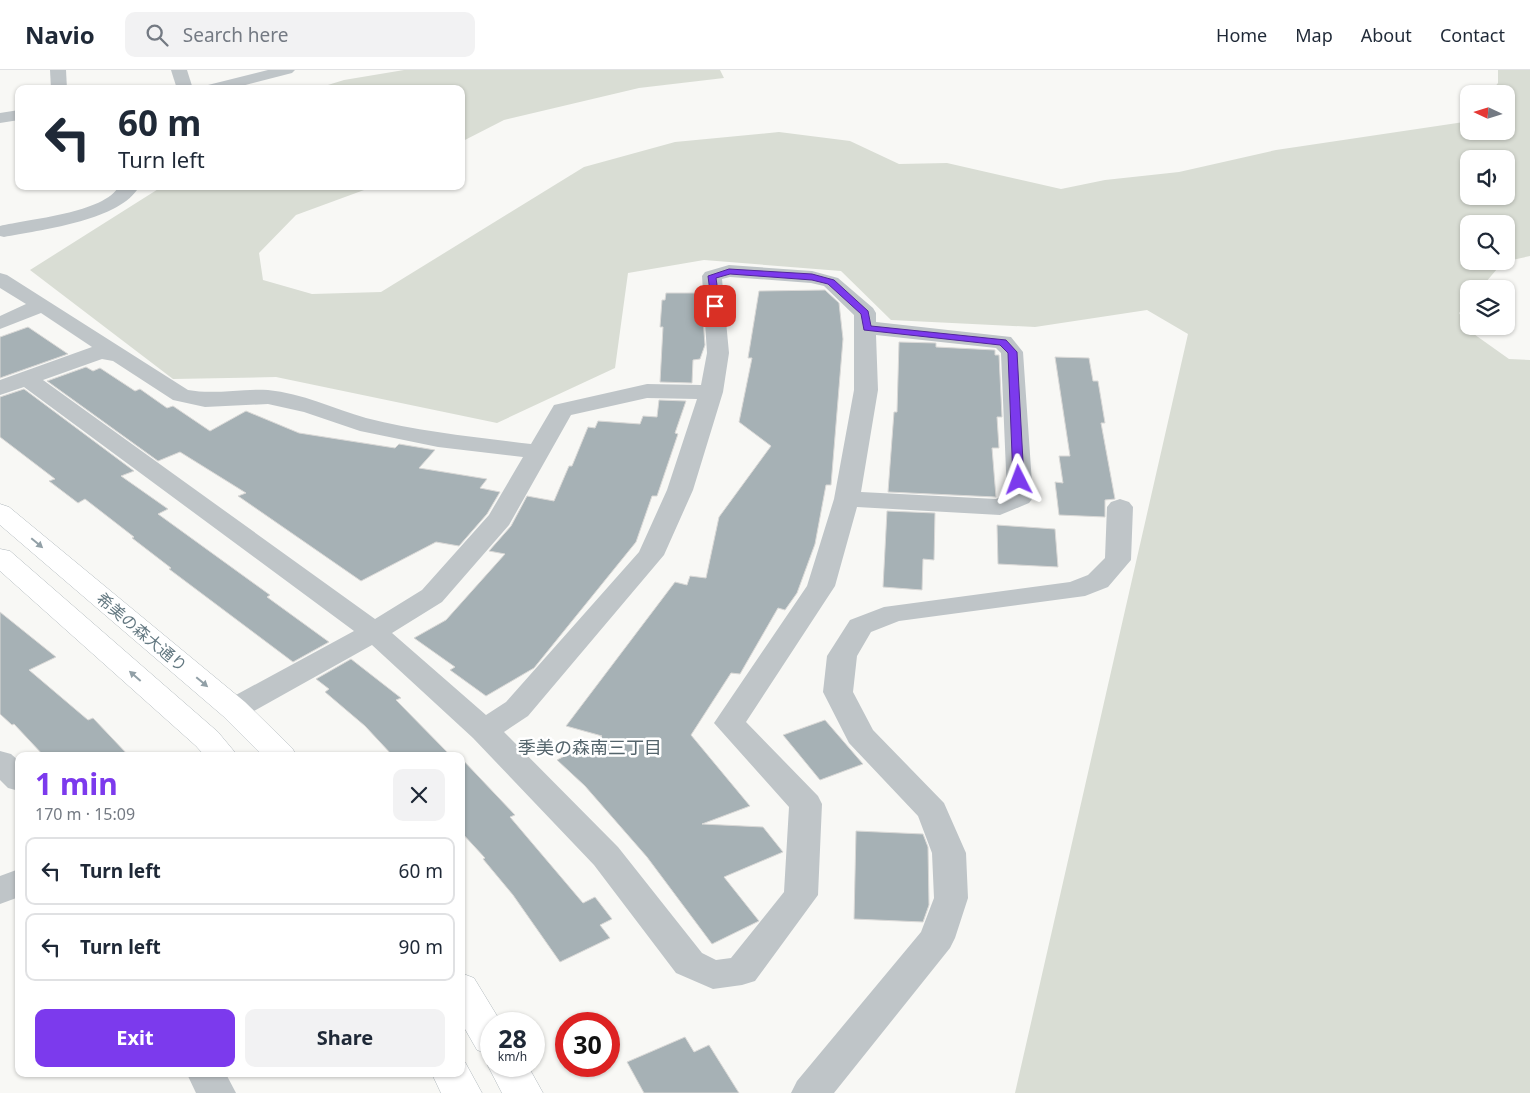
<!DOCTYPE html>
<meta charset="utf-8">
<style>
:root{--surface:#fff;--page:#f2f2f3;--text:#1f2937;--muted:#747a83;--line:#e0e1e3;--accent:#7c3aed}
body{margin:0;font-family:"Noto Sans","Noto Sans JP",sans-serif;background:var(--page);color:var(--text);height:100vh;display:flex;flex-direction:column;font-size:19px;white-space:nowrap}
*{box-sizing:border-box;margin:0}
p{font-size:16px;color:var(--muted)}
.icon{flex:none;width:28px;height:28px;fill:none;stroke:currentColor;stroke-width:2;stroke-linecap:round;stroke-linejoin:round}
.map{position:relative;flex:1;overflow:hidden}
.sheet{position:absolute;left:15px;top:682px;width:450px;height:325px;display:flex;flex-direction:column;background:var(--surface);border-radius:10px;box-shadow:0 1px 4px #0004}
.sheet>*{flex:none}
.hud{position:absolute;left:15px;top:15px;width:450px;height:105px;border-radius:10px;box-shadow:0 1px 4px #0004;background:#fff;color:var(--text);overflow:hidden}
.needle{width:32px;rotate:274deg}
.controls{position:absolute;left:1460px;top:15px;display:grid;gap:10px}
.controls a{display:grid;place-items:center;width:55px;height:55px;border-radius:10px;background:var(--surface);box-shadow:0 1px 4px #0004;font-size:25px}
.speed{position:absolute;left:480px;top:942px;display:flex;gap:10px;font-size:25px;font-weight:700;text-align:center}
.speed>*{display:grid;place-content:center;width:65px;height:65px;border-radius:50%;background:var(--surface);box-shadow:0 1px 4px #0004;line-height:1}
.speed small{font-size:12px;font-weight:400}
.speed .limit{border:8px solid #d22;background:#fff;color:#111}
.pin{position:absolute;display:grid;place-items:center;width:42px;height:42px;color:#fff;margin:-21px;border-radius:10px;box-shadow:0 2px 8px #0006}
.me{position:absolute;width:55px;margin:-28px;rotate:357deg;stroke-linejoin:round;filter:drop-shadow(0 0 4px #0008)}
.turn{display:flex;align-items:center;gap:18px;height:105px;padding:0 20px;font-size:22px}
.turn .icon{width:65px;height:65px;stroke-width:2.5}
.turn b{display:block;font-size:35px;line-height:42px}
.round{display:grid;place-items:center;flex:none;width:52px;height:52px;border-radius:10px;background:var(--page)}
.head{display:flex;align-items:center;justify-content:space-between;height:85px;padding:0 20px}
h1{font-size:30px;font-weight:700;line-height:38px;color:var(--accent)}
.action{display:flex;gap:10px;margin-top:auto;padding:10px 20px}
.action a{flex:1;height:58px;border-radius:10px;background:var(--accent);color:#fff;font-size:20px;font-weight:700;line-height:58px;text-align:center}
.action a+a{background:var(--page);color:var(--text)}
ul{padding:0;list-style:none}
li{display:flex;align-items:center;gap:15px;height:68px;margin:0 10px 8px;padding:0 10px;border:2px solid var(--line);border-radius:10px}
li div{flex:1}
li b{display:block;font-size:19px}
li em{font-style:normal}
header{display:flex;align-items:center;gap:30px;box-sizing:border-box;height:70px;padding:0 25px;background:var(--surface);border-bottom:1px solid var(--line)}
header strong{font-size:24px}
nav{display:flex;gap:28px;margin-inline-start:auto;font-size:18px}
.search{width:350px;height:45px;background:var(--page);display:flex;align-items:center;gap:12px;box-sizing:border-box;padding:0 18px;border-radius:10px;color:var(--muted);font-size:19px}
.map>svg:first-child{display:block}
.green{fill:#d9ddd4;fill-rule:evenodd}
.building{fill:#a6b1b5;stroke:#dad9d7}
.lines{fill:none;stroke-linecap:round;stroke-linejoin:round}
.secondary-casing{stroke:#b1b9bd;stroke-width:1}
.street{fill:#bfc5c8;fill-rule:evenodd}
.secondary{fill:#fff;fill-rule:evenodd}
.oneway{fill:#92a0a7}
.route{fill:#7c3aed;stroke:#51269a}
.labels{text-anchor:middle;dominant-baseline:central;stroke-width:5;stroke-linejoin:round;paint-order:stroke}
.street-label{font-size:16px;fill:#637881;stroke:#fff}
.neighbourhood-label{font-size:18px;fill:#55656c;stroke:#fff}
</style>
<header>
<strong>Navio</strong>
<div class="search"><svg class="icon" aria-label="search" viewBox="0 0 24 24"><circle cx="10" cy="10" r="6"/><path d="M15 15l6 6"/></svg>Search here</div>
<nav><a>Home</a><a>Map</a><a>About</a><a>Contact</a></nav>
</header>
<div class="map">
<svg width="1530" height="1023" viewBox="0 0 1530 1023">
<rect width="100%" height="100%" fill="#f8f8f5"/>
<g class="green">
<polygon points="404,0 720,0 724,8 639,18 504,50 461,72 461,19 315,19 344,10"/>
<path d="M1498 0H1530V186L1503 192 1480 219H1469V232L1459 243 1471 262 1509 289 1530 290V1023H1015L1188 264 1147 240 1035 257 891 250 841 201 704 190 628 203 615 298 497 353 276 307 173 309 30 200 163 116H375L296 145 259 183 263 210 312 224 381 222 584 97 675 72 779 62 850 71 899 94 947 93 1061 119 1105 110 1179 102 1276 80 1464 52 1469 48V61H1506V24H1489L1498 13ZM1469 89H1506V126H1469ZM1469 154H1506V191H1469Z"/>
</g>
<g class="building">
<polygon points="825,220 839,233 843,269 831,415 826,415 815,474 797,523 785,540 778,538 740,604 731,603 691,665 750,736 702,754 763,757 783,782 724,807 759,851 712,874 647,787 585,716 557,690 602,666 566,656 675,512 687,515 690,506 706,508 719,447 771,376 739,352 752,288 748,288 759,221"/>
<polygon points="666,223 701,223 705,275 700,289 693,290 692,313 660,312 663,257 660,257 662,230 665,230"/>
<polygon points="28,257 68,284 0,308 0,267"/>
<polygon points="899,272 936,273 936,277 995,280 995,285 999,285 1002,347 997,347 999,378 992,378 996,427 888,422 894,342 897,342"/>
<polygon points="1055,287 1089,288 1093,311 1098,311 1105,353 1101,353 1115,429 1105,430 1105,447 1059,445 1055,412 1063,413 1059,386 1070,386"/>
<polygon points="86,297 93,301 100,298 135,321 140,319 167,338 173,336 210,361 246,341 299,363 395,378 399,374 435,380 419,398 487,409 480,418 500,422 487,444 459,476 436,472 361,511 238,426 246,423 180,382 158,391 47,311"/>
<polygon points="24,319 134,401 121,406 168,439 158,444 270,525 267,527 329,572 293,592 169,499 171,498 132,468 134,467 85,429 78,433 49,411 55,409 0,367 0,327"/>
<polygon points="659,330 686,331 675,363 678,364 657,426 652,426 636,472 534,598 486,626 450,600 455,597 414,568 446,550 505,484 489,481 511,456 527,426 554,431 569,396 572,396 588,357 595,358 598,351 640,354 643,346 657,347"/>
<polygon points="887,441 935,443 934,490 923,489 922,520 883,517"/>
<polygon points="997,455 1055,459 1058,497 998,494"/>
<polygon points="0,542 56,587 29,600 88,650 93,648 129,686 44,686 14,654 12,655 0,644"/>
<polygon points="351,589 401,628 396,630 451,686 393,686 365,656 325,622 329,619 316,609"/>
<polygon points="825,650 863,694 820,710 783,665"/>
<polygon points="461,688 515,745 510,747 583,833 595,827 612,849 600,855 610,868 560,892 513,825 483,789 485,788 461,762"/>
<polygon points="856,761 923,764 928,777 929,835 923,852 854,849"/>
<polygon points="685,967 694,982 709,975 739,1023 644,1023 627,992"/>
</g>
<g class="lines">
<defs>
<g id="secondary">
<polygon points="0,434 9,437 245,632 292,678 297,686 263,686 223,646 0,455"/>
<polygon points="0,479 10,481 218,662 238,686 205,686 196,676 0,501"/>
<polygon points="461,903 474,908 502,954 491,954 491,985 477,980 461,952"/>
<polygon points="491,989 491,996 528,996 543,1023 502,1023 488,996"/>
<polygon points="461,991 465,992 482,1023 441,1023 432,1004 461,1004"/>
</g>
</defs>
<use href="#secondary" class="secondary-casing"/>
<g class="street">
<polygon points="50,0 66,0 67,19 51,19"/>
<polygon points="171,0 187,0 193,19 177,19"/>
<polygon points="268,0 295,0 292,3 230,19 202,19 204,16"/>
<polygon points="19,40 19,50 0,53 0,43"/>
<path d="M119 116H137V120C115 151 40 160 4 167L0 166V156C28 149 105 143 119 116Z"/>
<path d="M729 195 812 201 838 208 873 238 876 243V252L1011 267 1023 282 1033 428 1029 433 1000 445 857 437 835 516 746 652 818 726 822 734 818 825 755 911 742 915 713 919 676 903 594 795 473 668 372 575 245 646 234 649 223 646 219 639 223 632 354 561 24 317 0 325V310L92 277 41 243 0 259V246L26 234 0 218V203L7 205 188 320C215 325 241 318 268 320 302 323 334 339 366 348 420 362 476 367 531 374L554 335 647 314 701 315 707 283 702 206 705 202ZM730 207 811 213 824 216 854 245V320L834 429 807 516 714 653 789 737 784 822 731 888 716 890 702 883 618 777 504 662 528 646 664 485 693 420 723 322 729 283 722 209ZM876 265 996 278 1001 283 1007 424 996 429 861 422 878 320ZM102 289 113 291 173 330 205 337 268 334 304 342 360 361 438 377 523 387 489 445 422 520 375 549 43 310ZM647 328 697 329 667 420 639 482 506 632 486 645 392 563 442 532 509 455 571 345Z"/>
<polygon points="1120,429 1129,432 1133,437 1131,490 1108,517 1085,526 899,551 871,562 857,586 853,622 873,660 944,733 966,783 968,828 955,868 950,878 834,1023 791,1023 797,1011 921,862 934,828 932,783 918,746 849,673 823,622 827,586 850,550 884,537 1070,512 1088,505 1105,488 1107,437 1111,432"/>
<polygon points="0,681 11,684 19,691 19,721 8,718 0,710"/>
<polygon points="19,799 19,827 0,834 0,806"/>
<polygon points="187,1004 226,1004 236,1023 196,1023"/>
</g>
<use href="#secondary" class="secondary"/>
</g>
<defs><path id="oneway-solid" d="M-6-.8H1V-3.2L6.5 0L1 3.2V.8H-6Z" transform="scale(1.25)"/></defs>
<g class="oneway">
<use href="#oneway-solid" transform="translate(37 473) rotate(40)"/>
<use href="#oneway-solid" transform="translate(135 606) rotate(-139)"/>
<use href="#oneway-solid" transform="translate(202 612) rotate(40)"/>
</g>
<polygon class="route" points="729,199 812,204 834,210 868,241 871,256 1006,270 1017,282 1024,410 1022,412 1019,413 1013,410 1008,283 1000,275 864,260 861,244 828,214 812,210 730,204 716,208 720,236 712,238 708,206"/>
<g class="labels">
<g class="street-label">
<text transform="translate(142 562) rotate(40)">希美の森大通り</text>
</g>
<g class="neighbourhood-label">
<text x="590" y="677">季美の森南三丁目</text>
</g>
</g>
</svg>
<div class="controls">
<a><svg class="needle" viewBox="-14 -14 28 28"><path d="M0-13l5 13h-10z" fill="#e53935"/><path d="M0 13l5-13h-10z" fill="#747a83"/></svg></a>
<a><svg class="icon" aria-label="sound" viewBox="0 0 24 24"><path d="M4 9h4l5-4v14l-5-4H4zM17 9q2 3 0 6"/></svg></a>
<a><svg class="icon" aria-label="search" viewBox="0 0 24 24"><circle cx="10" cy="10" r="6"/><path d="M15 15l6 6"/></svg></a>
<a><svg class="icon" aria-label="layers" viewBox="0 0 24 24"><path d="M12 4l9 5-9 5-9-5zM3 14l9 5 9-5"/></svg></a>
</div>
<div class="speed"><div>28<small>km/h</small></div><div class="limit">30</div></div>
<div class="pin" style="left:715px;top:236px;background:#d93025"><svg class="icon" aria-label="arrive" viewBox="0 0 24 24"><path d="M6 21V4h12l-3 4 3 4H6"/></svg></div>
<svg class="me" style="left:1019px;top:410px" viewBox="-20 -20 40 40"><path d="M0-17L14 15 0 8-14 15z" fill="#7c3aed" stroke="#fff" stroke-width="4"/></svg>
<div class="hud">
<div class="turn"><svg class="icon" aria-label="left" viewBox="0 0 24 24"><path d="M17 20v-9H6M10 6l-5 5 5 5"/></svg><div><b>60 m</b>Turn left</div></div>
</div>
<section class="sheet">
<div class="head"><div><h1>1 min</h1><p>170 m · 15:09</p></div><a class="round"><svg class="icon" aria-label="close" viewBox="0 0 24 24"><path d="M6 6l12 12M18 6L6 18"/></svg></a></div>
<ul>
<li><svg class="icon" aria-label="left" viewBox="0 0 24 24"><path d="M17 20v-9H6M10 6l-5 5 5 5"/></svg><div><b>Turn left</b></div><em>60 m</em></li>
<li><svg class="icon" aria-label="left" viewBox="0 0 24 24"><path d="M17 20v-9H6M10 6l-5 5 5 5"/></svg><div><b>Turn left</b></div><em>90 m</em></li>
</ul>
<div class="action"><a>Exit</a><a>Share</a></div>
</section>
</div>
